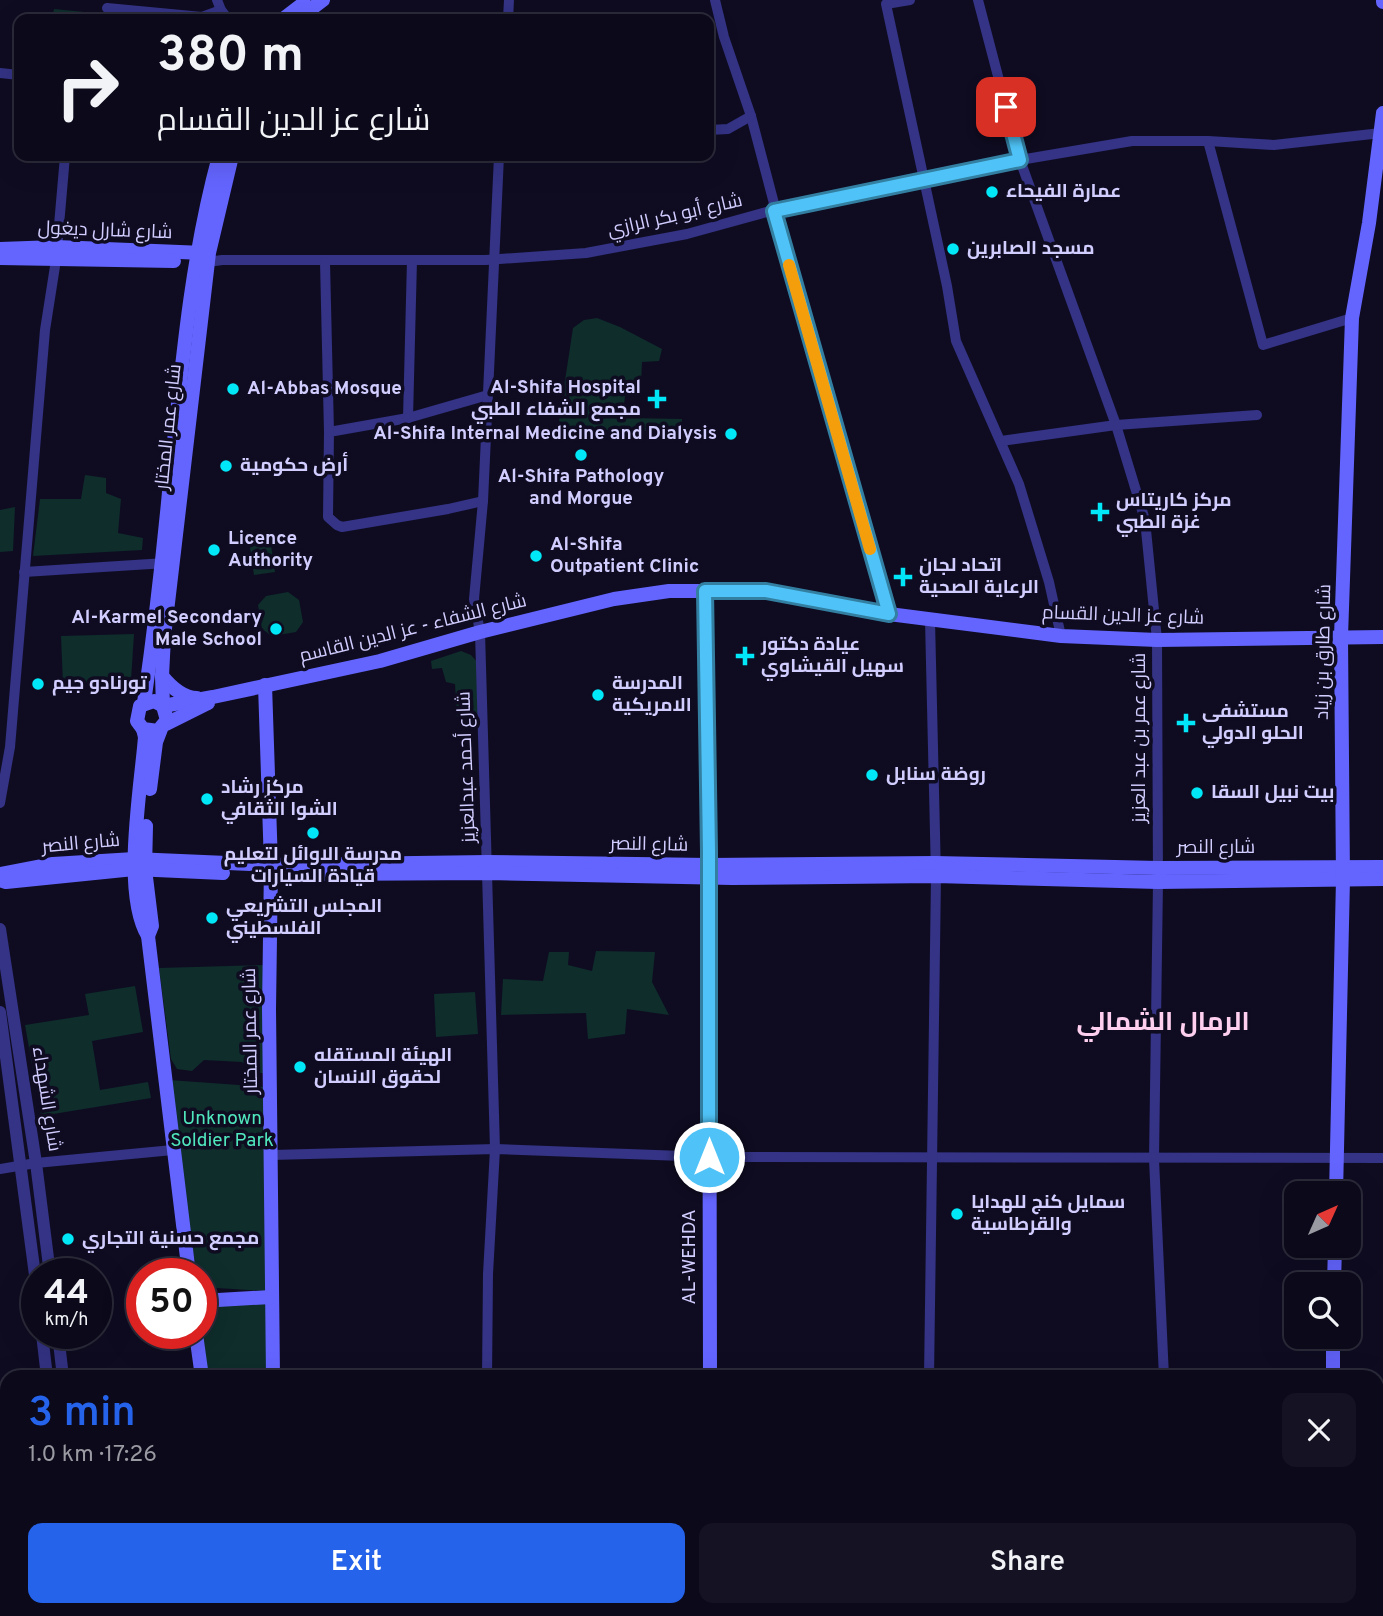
<!DOCTYPE html>
<meta charset="utf-8">
<style>
:root{--surface:#0b091a;--page:#141223;--text:#f1f3f6;--muted:#9a9aa2;--line:#2b2a39;--accent:#2563eb}
body{margin:0;font-family:Overpass,Cairo,sans-serif;background:var(--page);color:var(--text);height:100vh;display:flex;flex-direction:column;font-size:26px;white-space:nowrap}
*{box-sizing:border-box;margin:0}
p{font-size:23px;color:var(--muted)}
.icon{flex:none;width:38px;height:38px;fill:none;stroke:currentColor;stroke-width:2;stroke-linecap:round;stroke-linejoin:round}
.map{position:relative;flex:1;overflow:hidden}
.sheet{position:absolute;left:0px;top:1370px;width:1384px;height:247px;display:flex;flex-direction:column;background:var(--surface);border-radius:21px 21px 0 0;box-shadow:0 7px 28px #0002,0 0 0 2px var(--line)}
.sheet>*{flex:none}
.hud{position:absolute;left:14px;top:14px;width:700px;height:147px;border-radius:14px;box-shadow:0 7px 28px #0002,0 0 0 2px var(--line);background:#0b091a;color:var(--text);overflow:hidden}
.needle{width:46px;rotate:45deg}
.fabs{position:absolute;left:1284px;top:1181px;display:grid;gap:14px}
.fabs a{display:grid;place-items:center;width:77px;height:77px;border-radius:14px;background:var(--surface);box-shadow:0 7px 28px #0002,0 0 0 2px var(--line);font-size:35px}
.speed{position:absolute;left:21px;top:1258px;display:flex;gap:14px;font-size:35px;font-weight:700;text-align:center}
.speed>*{display:grid;place-content:center;width:91px;height:91px;border-radius:50%;background:var(--surface);box-shadow:0 7px 28px #0002,0 0 0 2px var(--line);line-height:1}
.speed small{font-size:18px;font-weight:400}
.speed .limit{border:10px solid #d22;background:#fff;color:#111}
.pin{position:absolute;display:grid;place-items:center;width:60px;height:60px;color:#fff;margin:-30px;border-radius:14px;box-shadow:0 4px 10px #0006}
.me{position:absolute;width:77px;margin:-38px;rotate:0deg;stroke-linejoin:round;filter:drop-shadow(0 0 5px #0008)}
.turn{display:flex;align-items:center;gap:24px;height:147px;padding:0 28px;font-size:32px}
.turn .icon{width:91px;height:91px;stroke-width:2.5}
.turn b{display:block;font-size:49px;line-height:60px}
.round{display:grid;place-items:center;flex:none;width:74px;height:74px;border-radius:14px;background:var(--page)}
.summary{display:flex;align-items:center;justify-content:space-between;height:119px;padding:0 28px}
h1{font-size:42px;font-weight:600;line-height:52px;color:var(--accent)}
.cta{display:flex;gap:14px;margin-top:auto;padding:14px 28px}
.cta a{flex:1;height:80px;border-radius:14px;background:var(--accent);color:#fff;font-size:28px;font-weight:600;line-height:80px;text-align:center}
.cta a+a{background:var(--page);color:var(--text)}
.map>svg:first-child{display:block}
.green{fill:#0e2d2b}
.lines{fill:none;stroke-linecap:round;stroke-linejoin:round}
.minor{stroke:#343385;stroke-width:10}
.tertiary{stroke:#343385;stroke-width:12}
.secondary{stroke:#6465ff;stroke-width:14}
.route-casing{stroke:#337fa1;stroke-width:18}
.route{stroke:#4fc3f7;stroke-width:12}
.slow{stroke:#f59e0b;stroke-width:12}
.poi-dot{fill:#00e7f8;stroke:#0f0c22;stroke-width:2.5}
.labels{text-anchor:middle;dominant-baseline:central;stroke-width:7;stroke-linejoin:round;paint-order:stroke}
.poi-label{font-size:19px;font-weight:bold;fill:#d1cdff;stroke:#0f0c22;text-anchor:start}
.street-label{font-size:19px;fill:#d1cdff;stroke:#0f0c22}
.park-label{font-size:19px;fill:#50e7bd;stroke:#0f0c22}
.district-label{font-size:26px;font-weight:bold;fill:#ffcfef;stroke:#0f0c22}
</style>
<div class="map">
<svg width="1383" height="1616" viewBox="0 0 1383 1616">
<rect width="100%" height="100%" fill="#0f0c22"/>
<g class="green">
<polygon points="54,9 105,14 105,19 52,19"/>
<polygon points="597,318 620,327 662,349 659,361 642,362 641,384 626,387 623,414 630,418 682,419 682,432 566,429 562,427 559,420 573,328 584,320"/>
<polygon points="85,475 106,478 106,493 121,499 118,533 143,538 142,550 33,556 40,499 81,499"/>
<polygon points="15,507 13,551 0,552 0,510"/>
<polygon points="269,531 275,572 254,575 248,534"/>
<polygon points="288,592 299,600 303,622 296,632 272,636 262,629 258,605 266,596"/>
<polygon points="134,634 131,680 63,684 61,636"/>
<polygon points="461,651 471,655 478,663 479,718 457,717 455,684 446,682 442,668 432,669 431,661"/>
<polygon points="596,951 655,952 652,982 669,1015 627,1009 625,1034 588,1039 586,1013 501,1015 503,979 543,981 549,952 569,952 568,965 592,971"/>
<polygon points="266,965 266,1073 255,1073 242,1062 204,1060 192,1071 177,1069 171,1059 159,968"/>
<polygon points="135,986 143,1032 92,1041 100,1090 148,1082 151,1098 41,1116 25,1025 89,1015 85,994"/>
<polygon points="475,992 478,1034 436,1037 434,994"/>
<polygon points="169,1080 265,1087 266,1291 201,1287 201,1274 197,1274 181,1183"/>
<polygon points="267,1301 268,1377 208,1377 201,1332 201,1305"/>
<polygon points="7,1407 7,1451 0,1451 0,1408"/>
<rect x="1085" y="1610" width="45" height="6"/>
</g>
<g class="lines">
<g class="minor">
<polyline points="217,0 221,10 228,19"/>
<polyline points="715,0 724,37 751,116 821,382 889,614"/>
<polyline points="910,0 886,4 947,286 956,341 1019,484 1049,582 1061,636"/>
<polyline points="978,0 1020,160 1116,425 1145,520 1157,640 1158,882 1154,1159 1164,1377"/>
<polyline points="107,8 202,17 221,10"/>
<polyline points="508,19 509,0"/>
<polyline points="0,73 19,75"/>
<polyline points="709,130 728,129 751,116"/>
<polyline points="1208,141 1263,345 1352,318"/>
<polyline points="412,260 408,418 329,432 328,517 337,525 342,527 448,509 483,501"/>
<polyline points="208,262 222,260 486,260 586,253 687,234 774,210 859,192 1020,160 1132,141 1208,141 1274,145 1381,133"/>
<polyline points="325,262 329,432"/>
<polyline points="408,418 488,395"/>
<polyline points="1001,441 1116,425 1257,415"/>
<polyline points="24,572 166,563"/>
<polyline points="0,803 10,747 45,330 56,260 65,156"/>
<polyline points="272,1155 495,1149 709,1157 1383,1158"/>
<polyline points="0,1169 36,1163 173,1150"/>
<polyline points="487,1377 488,1274 495,1149 480,632 474,599 483,501 499,156"/>
<polyline points="929,1377 936,876 930,620"/>
<polyline points="1377,1388 1383,1388"/>
<polyline points="0,1463 7,1462"/>
<polyline points="1377,1532 1383,1532"/>
<polyline points="931,1610 931,1616"/>
<polyline points="272,1613 557,1616"/>
</g>
<g class="tertiary">
<polyline points="0,929 36,1163 50,1274"/>
<polyline points="0,1012 37,1290"/>
<polyline points="42,1334 47,1377"/>
<polyline points="58,1334 63,1377"/>
<polyline points="71,1610 72,1616"/>
<polyline points="85,1610 86,1616"/>
</g>
<g class="secondary">
<polyline points="1383,0 1383,2"/>
<polyline points="283,19 304,3"/>
<polyline points="298,19 323,0"/>
<polyline points="0,249 56,247 204,253"/>
<polyline points="0,258 174,261"/>
<polyline points="705,591 709,851 710,1377"/>
<path d="M162 676C171 687 183 698 197 698"/>
<polyline points="265,685 271,865 269,1009 273,1377"/>
<path d="M144 703C155 626 164 548 171 471 182 364 191 259 219 156"/>
<polyline points="163,706 213,697 380,661 480,632 614,599 669,591 766,591 889,614 1061,636 1157,640 1383,637"/>
<polyline points="163,706 154,701 140,706 137,721 143,729 158,731 167,720 163,706 162,676 164,637 209,253 232,156"/>
<polyline points="166,724 208,703"/>
<path d="M143 729 145 737C141 788 122 893 148 936L189 1274"/>
<polyline points="150,789 156,742 161,729"/>
<polyline points="146,826 145,869 152,926 148,936"/>
<polyline points="0,874 53,864 134,859 271,865 488,862 709,865 935,863 1158,868 1383,867"/>
<polyline points="317,874 489,873 732,878 936,876 1158,882 1383,879"/>
<polyline points="0,880 6,882 134,869 223,873"/>
<polyline points="1336,1194 1343,879 1341,637 1352,318 1369,223 1383,113"/>
<polyline points="1334,1284 1335,1246"/>
<polyline points="201,1301 271,1297"/>
<polyline points="196,1334 202,1377"/>
<polyline points="1333,1377 1333,1337"/>
<polyline points="231,1610 232,1616"/>
<polyline points="708,1610 708,1616"/>
<polyline points="1334,1610 1334,1616"/>
<polyline points="272,1616 272,1610"/>
</g>
</g>
<g class="lines">
<defs>
<polyline id="route" points="709,1157 709,851 705,591 766,591 889,614 774,211 1020,160 1006,107"/>
</defs>
<use href="#route" class="route-casing"/>
<use href="#route" class="route"/>
<polyline class="slow" points="789,265 870,549"/>
</g>
<g class="poi-dot">
<circle cx="992" cy="192" r="7"/>
<circle cx="953" cy="249" r="7"/>
<circle cx="233" cy="389" r="7"/>
<path d="M653.5 388.5h7v7h7v7h-7v7h-7v-7h-7v-7h7z"/>
<circle cx="731" cy="434" r="7"/>
<circle cx="581" cy="455" r="7"/>
<circle cx="226" cy="466" r="7"/>
<path d="M1096.5 501.5h7v7h7v7h-7v7h-7v-7h-7v-7h7z"/>
<circle cx="214" cy="550" r="7"/>
<circle cx="536" cy="556" r="7"/>
<path d="M899.5 566.5h7v7h7v7h-7v7h-7v-7h-7v-7h7z"/>
<circle cx="276" cy="629" r="7"/>
<path d="M741.5 645.5h7v7h7v7h-7v7h-7v-7h-7v-7h7z"/>
<circle cx="38" cy="684" r="7"/>
<circle cx="598" cy="695" r="7"/>
<path d="M1182.5 712.5h7v7h7v7h-7v7h-7v-7h-7v-7h7z"/>
<circle cx="872" cy="775" r="7"/>
<circle cx="1197" cy="793" r="7"/>
<circle cx="207" cy="799" r="7"/>
<circle cx="313" cy="833" r="7"/>
<circle cx="212" cy="918" r="7"/>
<circle cx="300" cy="1067" r="7"/>
<circle cx="957" cy="1214" r="7"/>
<circle cx="68" cy="1239" r="7"/>
</g>
<g class="labels">
<g class="poi-label">
<text x="1006" y="192">عمارة الفيحاء</text>
<text x="967" y="249">مسجد الصابرين</text>
<text x="641" y="388" text-anchor="end">Al-Shifa Hospital<tspan x="641" dy="22">مجمع الشفاء الطبي</tspan></text>
<text x="247" y="389">Al-Abbas Mosque</text>
<text x="717" y="434" text-anchor="end">Al-Shifa Internal Medicine and Dialysis</text>
<text x="240" y="466">أرض حكومية</text>
<text x="581" y="477" text-anchor="middle">Al-Shifa Pathology<tspan x="581" dy="22">and Morgue</tspan></text>
<text x="1116" y="501">مركز كاريتاس<tspan x="1116" dy="22">غزة الطبي</tspan></text>
<text x="228" y="539">Licence<tspan x="228" dy="22">Authority</tspan></text>
<text x="550" y="545">Al-Shifa<tspan x="550" dy="22">Outpatient Clinic</tspan></text>
<text x="919" y="566">اتحاد لجان<tspan x="919" dy="22">الرعاية الصحية</tspan></text>
<text x="262" y="618" text-anchor="end">Al-Karmel Secondary<tspan x="262" dy="22">Male School</tspan></text>
<text x="761" y="645">عيادة دكتور<tspan x="761" dy="22">سهيل القيشاوي</tspan></text>
<text x="52" y="684">تورنادو جيم</text>
<text x="612" y="684">المدرسة<tspan x="612" dy="22">الامريكية</tspan></text>
<text x="1202" y="712">مستشفى<tspan x="1202" dy="22">الحلو الدولي</tspan></text>
<text x="886" y="775">روضة سنابل</text>
<text x="221" y="788">مركز رشاد<tspan x="221" dy="22">الشوا الثقافي</tspan></text>
<text x="1211" y="793">بيت نبيل السقا</text>
<text x="313" y="855" text-anchor="middle">مدرسة الاوائل لتعليم<tspan x="313" dy="22">قيادة السيارات</tspan></text>
<text x="226" y="907">المجلس التشريعي<tspan x="226" dy="22">الفلسطيني</tspan></text>
<text x="314" y="1056">الهيئة المستقله<tspan x="314" dy="22">لحقوق الانسان</tspan></text>
<text x="971" y="1203">سمايل كنج للهدايا<tspan x="971" dy="22">والقرطاسية</tspan></text>
<text x="82" y="1239">مجمع حسنية التجاري</text>
</g>
<g class="street-label">
<text transform="translate(675 216) rotate(-13)">شارع أبو بكر الرازي</text>
<text transform="translate(105 231) rotate(2)">شارع شارل ديغول</text>
<text transform="translate(169 427) rotate(-84)">شارع عمر المختار</text>
<text transform="translate(1123 616) rotate(2)">شارع عز الدين القسام</text>
<text transform="translate(413 629) rotate(-14)">شارع الشفاء - عز الدين القاسم</text>
<text transform="translate(1324 652) rotate(-89)">شارع طارق بن زياد</text>
<text transform="translate(1140 738) rotate(-90)">شارع عمر بن عبد العزيز</text>
<text transform="translate(467 767) rotate(-92)">شارع أحمد عبدالعزيز</text>
<text transform="translate(81 844) rotate(-5)">شارع النصر</text>
<text transform="translate(649 845) rotate(1)">شارع النصر</text>
<text x="1216" y="848">شارع النصر</text>
<text transform="translate(251 1031) rotate(-91)">شارع عمر المختار</text>
<text transform="translate(46 1099) rotate(81)">شارع الشهداء</text>
<text transform="translate(690 1257) rotate(-90)">AL-WEHDA</text>
</g>
<g class="park-label">
<text x="222" y="1119">Unknown<tspan x="222" dy="22">Soldier Park</tspan></text>
</g>
<g class="district-label">
<text x="1163" y="1023">الرمال الشمالي</text>
</g>
</g>
</svg>
<div class="fabs">
<a><svg class="needle" viewBox="-14 -14 28 28"><path d="M0-13l5 13h-10z" fill="#e53935"/><path d="M0 13l5-13h-10z" fill="#9a9aa2"/></svg></a>
<a><svg class="icon" aria-label="search" viewBox="0 0 24 24"><circle cx="10" cy="10" r="6"/><path d="M15 15l6 6"/></svg></a>
</div>
<div class="speed"><div>44<small>km/h</small></div><div class="limit">50</div></div>
<div class="pin" style="left:1006px;top:107px;background:#d93025"><svg class="icon" aria-label="arrive" viewBox="0 0 24 24"><path d="M6 21V4h12l-3 4 3 4H6"/></svg></div>
<svg class="me" style="left:709px;top:1157px" viewBox="-20 -20 40 40"><circle r="17" fill="#4fc3f7" stroke="#fff" stroke-width="3"/><path d="M0-11L8 9 0 5-8 9z" fill="#fff"/></svg>
<div class="hud">
<div class="turn"><svg class="icon" aria-label="right" viewBox="0 0 24 24"><path d="M7 20v-9h11M14 6l5 5-5 5"/></svg><div><b>380 m</b>شارع عز الدين القسام</div></div>
</div>
<section class="sheet">
<div class="summary"><div><h1>3 min</h1><p>1.0 km · 17:26</p></div><a class="round"><svg class="icon" aria-label="close" viewBox="0 0 24 24"><path d="M6 6l12 12M18 6L6 18"/></svg></a></div>
<div class="cta"><a>Exit</a><a>Share</a></div>
</section>
</div>
